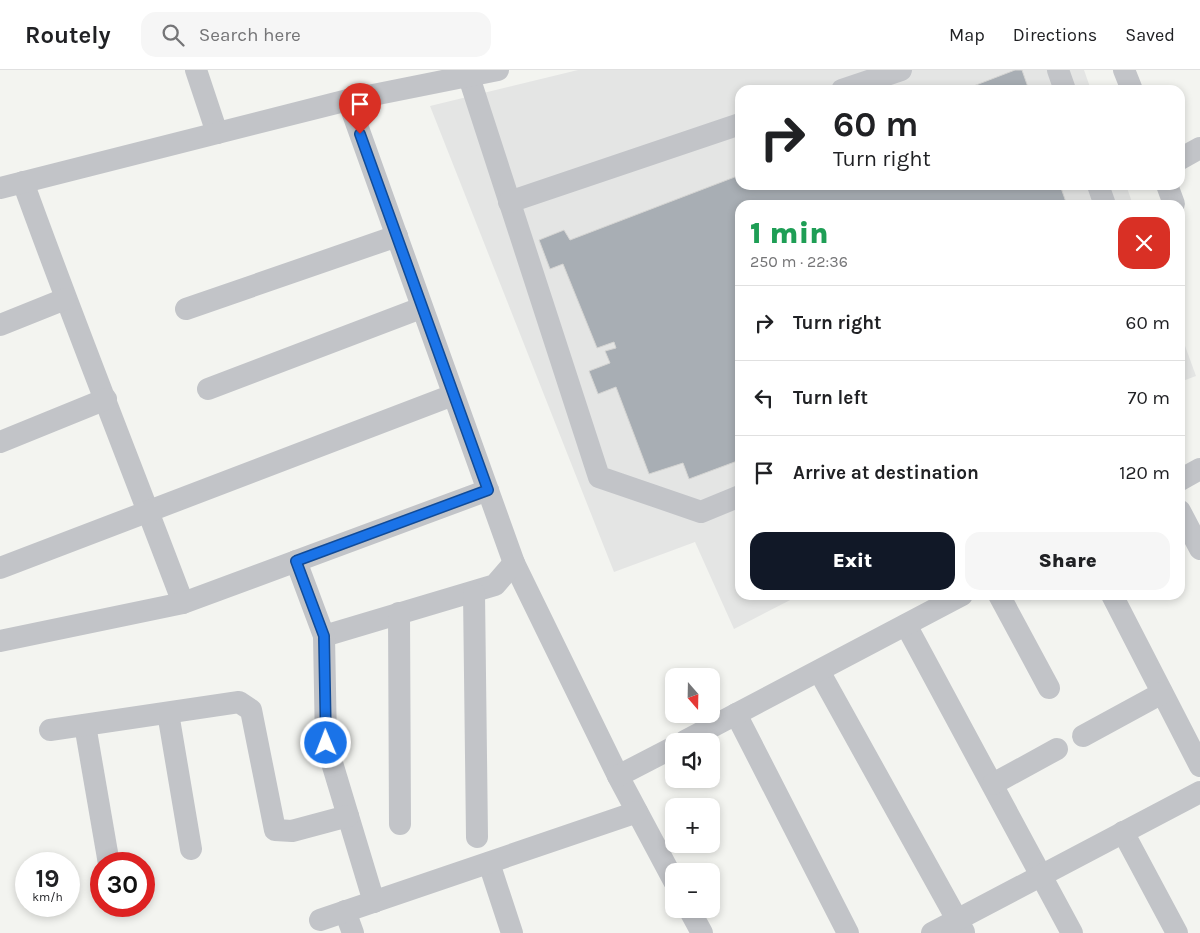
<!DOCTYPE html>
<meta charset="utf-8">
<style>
:root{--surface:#fff;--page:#f6f6f6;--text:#202124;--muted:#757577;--line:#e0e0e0;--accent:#111827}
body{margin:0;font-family:Karla,sans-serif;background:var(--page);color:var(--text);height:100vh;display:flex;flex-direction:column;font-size:19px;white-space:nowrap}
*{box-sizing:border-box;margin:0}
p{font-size:16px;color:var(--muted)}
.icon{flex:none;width:28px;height:28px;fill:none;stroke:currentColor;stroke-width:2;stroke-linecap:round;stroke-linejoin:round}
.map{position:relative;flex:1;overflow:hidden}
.side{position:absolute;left:735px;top:130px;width:450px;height:400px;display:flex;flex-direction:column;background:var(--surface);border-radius:15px;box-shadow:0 2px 8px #0003}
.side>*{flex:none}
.guide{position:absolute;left:735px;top:15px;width:450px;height:105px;border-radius:15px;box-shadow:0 2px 8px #0003;background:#fff;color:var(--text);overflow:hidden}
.needle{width:32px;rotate:160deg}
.controls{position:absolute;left:665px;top:598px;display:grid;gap:10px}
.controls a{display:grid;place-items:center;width:55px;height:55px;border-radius:10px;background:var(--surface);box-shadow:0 2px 8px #0003;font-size:25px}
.speed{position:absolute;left:15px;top:782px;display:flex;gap:10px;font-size:25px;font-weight:700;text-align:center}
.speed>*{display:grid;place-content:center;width:65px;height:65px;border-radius:50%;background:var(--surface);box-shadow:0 2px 8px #0003;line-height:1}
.speed small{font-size:12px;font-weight:400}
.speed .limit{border:8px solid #d22;background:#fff;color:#111}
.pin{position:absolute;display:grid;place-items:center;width:42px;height:42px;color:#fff;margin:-51px -21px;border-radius:50% 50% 50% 0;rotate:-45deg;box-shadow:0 0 5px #0007}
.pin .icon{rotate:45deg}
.me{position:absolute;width:55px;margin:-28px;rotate:359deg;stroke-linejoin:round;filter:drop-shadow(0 0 4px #0008)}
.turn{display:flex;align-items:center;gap:18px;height:105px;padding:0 15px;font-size:22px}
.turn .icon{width:65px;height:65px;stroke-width:2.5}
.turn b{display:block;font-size:35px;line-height:42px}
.round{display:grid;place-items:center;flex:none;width:52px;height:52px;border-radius:15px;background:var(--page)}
.headline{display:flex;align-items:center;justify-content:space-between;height:85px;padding:0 15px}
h1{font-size:30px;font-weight:800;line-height:38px;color:#1e9e55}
.action{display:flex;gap:10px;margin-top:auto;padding:10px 15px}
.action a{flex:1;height:58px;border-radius:15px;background:var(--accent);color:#fff;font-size:20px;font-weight:800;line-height:58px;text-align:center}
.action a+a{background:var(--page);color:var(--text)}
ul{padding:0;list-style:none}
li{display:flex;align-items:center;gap:15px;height:75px;padding:0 15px;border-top:1px solid var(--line)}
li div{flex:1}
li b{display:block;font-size:19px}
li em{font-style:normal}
header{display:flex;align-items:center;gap:30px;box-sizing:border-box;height:70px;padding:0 25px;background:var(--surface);border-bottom:1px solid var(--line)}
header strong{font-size:24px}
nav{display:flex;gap:28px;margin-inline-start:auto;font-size:18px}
.search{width:350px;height:45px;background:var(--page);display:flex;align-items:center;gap:12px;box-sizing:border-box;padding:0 18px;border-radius:15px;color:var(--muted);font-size:19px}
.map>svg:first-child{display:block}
.built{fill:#e4e5e4}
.building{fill:#a8aeb4;stroke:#d5d5d3}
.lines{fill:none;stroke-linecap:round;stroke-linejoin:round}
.minor{stroke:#c2c4c8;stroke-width:22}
.route-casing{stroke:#114b97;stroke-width:12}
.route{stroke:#1a73e8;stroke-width:9}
</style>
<header>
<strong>Routely</strong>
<div class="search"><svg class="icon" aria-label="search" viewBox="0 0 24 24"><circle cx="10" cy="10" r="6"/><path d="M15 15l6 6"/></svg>Search here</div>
<nav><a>Map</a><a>Directions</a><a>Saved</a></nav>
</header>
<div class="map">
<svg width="1200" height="863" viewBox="0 0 1200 863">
<rect width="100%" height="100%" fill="#f3f4f0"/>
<g class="built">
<polygon points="578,0 1084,0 1091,20 740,20 740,115 1126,115 1133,135 740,135 740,525 800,525 734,559 695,472 614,502 430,36"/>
<polygon points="1180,262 1196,306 1180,312"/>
</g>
<g class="building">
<polygon points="1015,0 1022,0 1029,20 963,20"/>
<polygon points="740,105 740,115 1060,115 1067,135 740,135 740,390 689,409 683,393 649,404 616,317 598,324 589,301 610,293 605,281 616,278 614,272 597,278 563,194 550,199 539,170 564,160 570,170"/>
</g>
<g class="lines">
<g class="minor">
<polyline points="196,0 217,63"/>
<polyline points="1058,0 1065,20"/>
<polyline points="1124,0 1132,20"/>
<polyline points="469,7 599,407 701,442 740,426"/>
<polyline points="842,20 901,0"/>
<polyline points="348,30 514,493 618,706 674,811"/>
<polyline points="1180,89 1200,78"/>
<path d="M23 112C74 253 130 393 183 533"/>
<polyline points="1098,115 1105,135"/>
<polyline points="1167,115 1174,134"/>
<polyline points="0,118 348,30 498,0"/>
<polyline points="509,132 740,54"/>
<polyline points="186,239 397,166"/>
<polyline points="0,255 65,229"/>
<polyline points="208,319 421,238"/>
<polyline points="0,372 106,329"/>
<polyline points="1180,410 1200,399"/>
<polyline points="1180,441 1200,479"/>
<polyline points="296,491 324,566 495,515 514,493"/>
<polyline points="0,498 453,325"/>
<polyline points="474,523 477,767"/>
<polyline points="999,525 1049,618"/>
<polyline points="1112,525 1200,696"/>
<polyline points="399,543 400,754"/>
<polyline points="906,555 1072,863"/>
<polyline points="324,566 326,673 374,832"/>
<polyline points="0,571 183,533 488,420"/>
<polyline points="819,601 964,862"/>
<polyline points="168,643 191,779"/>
<polyline points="736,644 848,863"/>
<polyline points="85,655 109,794"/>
<polyline points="50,660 239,632 251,640 275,760 292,761 348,746"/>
<polyline points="1083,666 1162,623"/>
<polyline points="685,671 962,525"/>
<polyline points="618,706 674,677"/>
<polyline points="993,714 1057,679"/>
<polyline points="1123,762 1177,863"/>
<polyline points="489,793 512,863"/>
<polyline points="689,839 702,863"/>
<polyline points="345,841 353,863"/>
<polyline points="320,850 637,742"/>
<polyline points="932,863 1200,722"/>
</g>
</g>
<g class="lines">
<defs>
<polyline id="route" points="326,673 324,566 296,491 488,420 360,64"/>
</defs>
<use href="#route" class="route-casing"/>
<use href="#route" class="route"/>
</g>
</svg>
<div class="controls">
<a><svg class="needle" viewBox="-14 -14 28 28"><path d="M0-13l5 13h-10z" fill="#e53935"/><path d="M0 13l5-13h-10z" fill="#757577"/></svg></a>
<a><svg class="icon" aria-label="sound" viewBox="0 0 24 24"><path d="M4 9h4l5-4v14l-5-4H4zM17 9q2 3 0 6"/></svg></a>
<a>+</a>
<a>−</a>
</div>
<div class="speed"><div>19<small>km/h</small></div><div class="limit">30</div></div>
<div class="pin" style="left:360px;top:64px;background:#d93025"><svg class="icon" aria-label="arrive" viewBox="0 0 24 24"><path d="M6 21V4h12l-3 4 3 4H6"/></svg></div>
<svg class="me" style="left:326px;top:673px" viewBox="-20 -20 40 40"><circle r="17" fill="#1a73e8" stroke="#fff" stroke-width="3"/><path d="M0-11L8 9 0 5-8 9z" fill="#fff"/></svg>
<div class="guide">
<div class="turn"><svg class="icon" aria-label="right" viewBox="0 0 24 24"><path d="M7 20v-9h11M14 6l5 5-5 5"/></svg><div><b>60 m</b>Turn right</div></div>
</div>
<section class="side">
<div class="headline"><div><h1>1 min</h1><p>250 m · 22:36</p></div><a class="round" style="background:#d93025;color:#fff"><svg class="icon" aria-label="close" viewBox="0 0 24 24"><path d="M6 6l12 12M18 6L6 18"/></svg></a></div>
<ul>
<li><svg class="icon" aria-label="right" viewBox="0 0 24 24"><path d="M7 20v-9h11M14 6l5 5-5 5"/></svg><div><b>Turn right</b></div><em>60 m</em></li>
<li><svg class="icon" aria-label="left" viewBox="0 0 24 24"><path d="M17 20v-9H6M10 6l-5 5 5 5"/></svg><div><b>Turn left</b></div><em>70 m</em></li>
<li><svg class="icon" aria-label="arrive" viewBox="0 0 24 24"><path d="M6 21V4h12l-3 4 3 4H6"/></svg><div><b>Arrive at destination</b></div><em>120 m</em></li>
</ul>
<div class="action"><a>Exit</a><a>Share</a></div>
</section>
</div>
